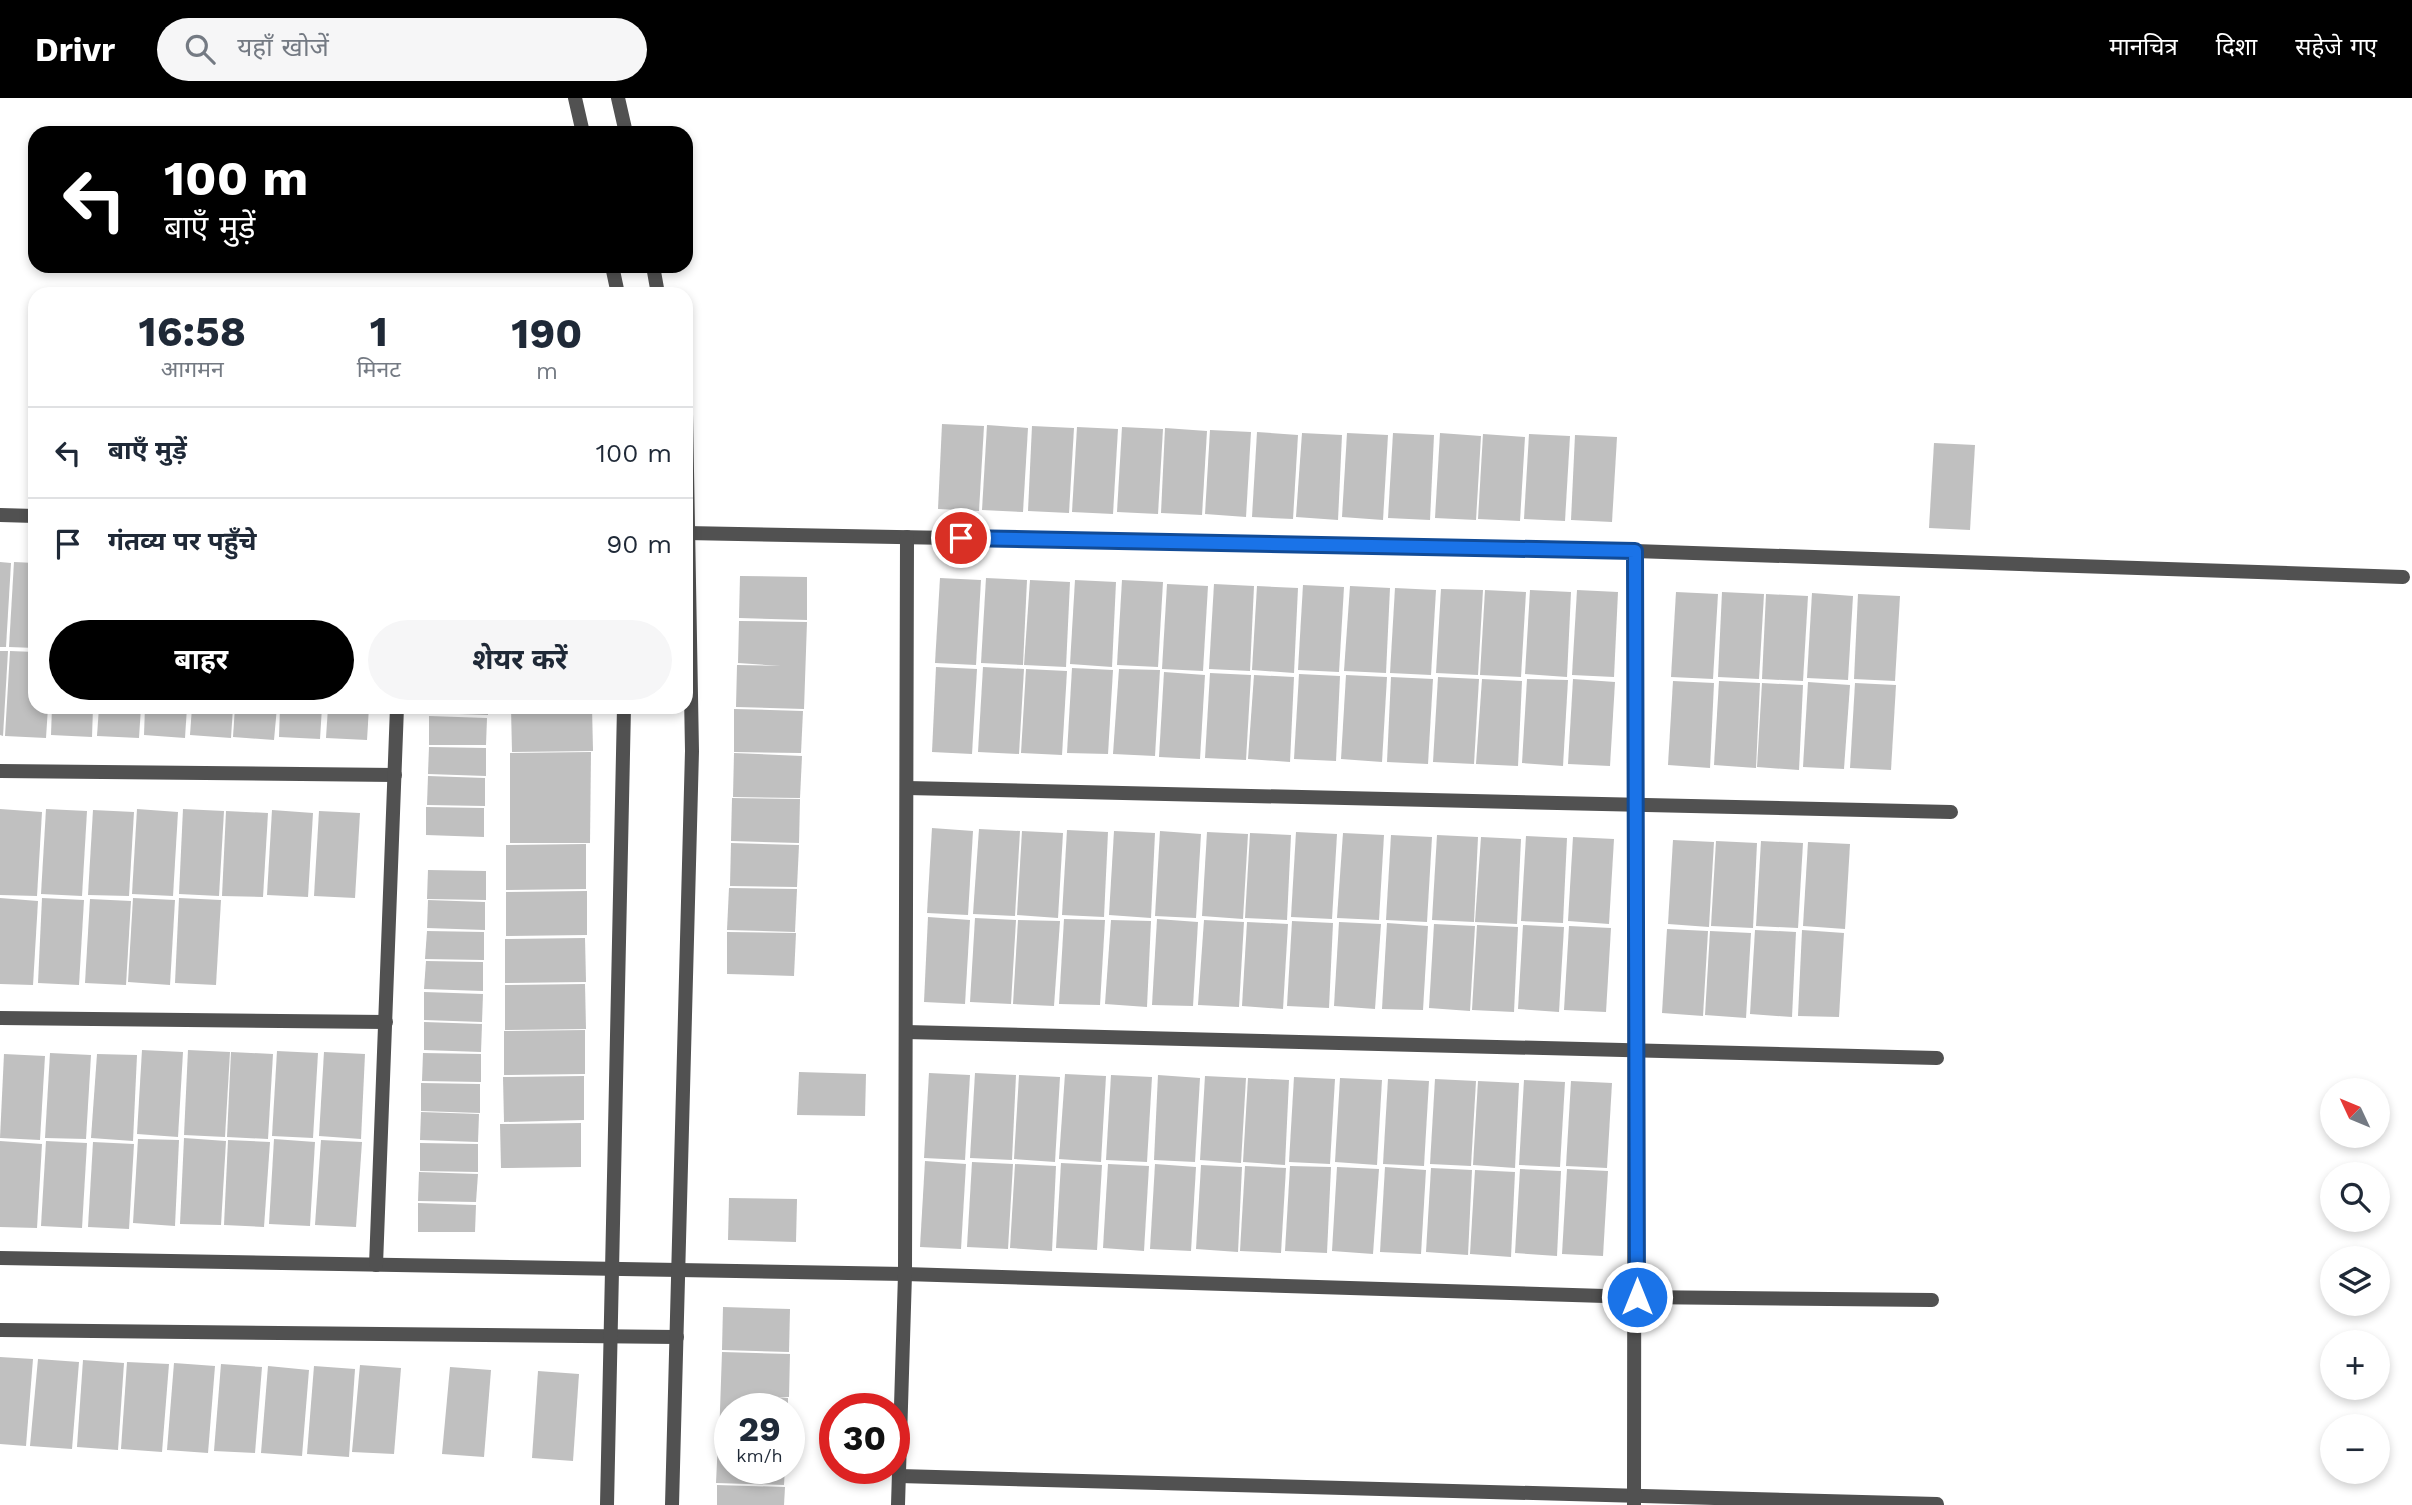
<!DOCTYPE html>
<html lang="hi">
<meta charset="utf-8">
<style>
:root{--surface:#fff;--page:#f6f6f7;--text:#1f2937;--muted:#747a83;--line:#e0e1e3;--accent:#000}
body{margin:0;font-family:"Work Sans","Noto Sans Devanagari",sans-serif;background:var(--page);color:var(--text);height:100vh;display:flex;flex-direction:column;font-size:26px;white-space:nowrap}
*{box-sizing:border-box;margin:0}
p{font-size:23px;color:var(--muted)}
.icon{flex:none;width:38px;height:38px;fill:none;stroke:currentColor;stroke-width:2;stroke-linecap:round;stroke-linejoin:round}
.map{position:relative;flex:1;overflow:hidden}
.details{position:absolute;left:28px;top:189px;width:665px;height:427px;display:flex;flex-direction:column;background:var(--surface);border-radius:21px;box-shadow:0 4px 10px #0003}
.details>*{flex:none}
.banner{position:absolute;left:28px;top:28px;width:665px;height:147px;border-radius:21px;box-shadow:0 4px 10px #0003;background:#000;color:#fff;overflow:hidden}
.needle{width:46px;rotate:314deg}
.buttons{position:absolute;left:2320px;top:980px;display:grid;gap:14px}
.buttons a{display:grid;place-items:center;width:70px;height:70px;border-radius:50%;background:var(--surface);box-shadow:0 4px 10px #0003;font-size:35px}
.speed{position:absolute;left:714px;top:1295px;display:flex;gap:14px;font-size:35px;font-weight:700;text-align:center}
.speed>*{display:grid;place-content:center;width:91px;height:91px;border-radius:50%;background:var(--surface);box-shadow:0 4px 10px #0003;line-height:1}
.speed small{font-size:18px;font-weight:400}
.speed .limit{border:10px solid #d22;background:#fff;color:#111}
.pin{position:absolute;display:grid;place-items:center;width:60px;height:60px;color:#fff;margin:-30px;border:4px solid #fff;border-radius:50%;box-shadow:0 2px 7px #0007}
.me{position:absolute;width:77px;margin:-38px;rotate:0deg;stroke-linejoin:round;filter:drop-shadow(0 0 5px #0008)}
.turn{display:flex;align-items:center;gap:24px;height:147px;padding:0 21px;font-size:32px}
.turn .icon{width:91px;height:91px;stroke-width:2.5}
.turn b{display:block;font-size:49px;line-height:60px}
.eta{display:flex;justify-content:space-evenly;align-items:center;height:119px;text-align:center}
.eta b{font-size:42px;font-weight:700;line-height:49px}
.action{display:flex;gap:14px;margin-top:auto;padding:14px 21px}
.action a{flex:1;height:80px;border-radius:42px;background:var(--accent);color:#fff;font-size:28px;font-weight:700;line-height:80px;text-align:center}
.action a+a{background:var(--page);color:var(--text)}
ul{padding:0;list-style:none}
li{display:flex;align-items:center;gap:21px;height:91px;padding:0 21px;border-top:2px solid var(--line)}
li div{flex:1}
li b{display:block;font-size:26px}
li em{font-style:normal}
header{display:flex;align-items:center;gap:42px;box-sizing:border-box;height:98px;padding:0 35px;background:var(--accent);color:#fff}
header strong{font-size:33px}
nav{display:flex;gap:38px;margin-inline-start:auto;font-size:24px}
.search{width:490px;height:63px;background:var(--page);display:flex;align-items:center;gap:18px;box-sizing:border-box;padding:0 24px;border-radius:38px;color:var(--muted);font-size:26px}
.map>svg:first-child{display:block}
.building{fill:#c0c0c0}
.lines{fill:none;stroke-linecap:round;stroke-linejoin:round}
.minor{stroke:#515151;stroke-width:14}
.route-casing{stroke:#114b97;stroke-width:18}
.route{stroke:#1a73e8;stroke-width:12}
</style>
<header>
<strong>Drivr</strong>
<div class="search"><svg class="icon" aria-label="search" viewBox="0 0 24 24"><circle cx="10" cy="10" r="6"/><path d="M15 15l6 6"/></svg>यहाँ खोजें</div>
<nav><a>मानचित्र</a><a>दिशा</a><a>सहेजे गए</a></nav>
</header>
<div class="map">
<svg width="2412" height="1407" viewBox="0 0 2412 1407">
<rect width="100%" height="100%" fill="#fff"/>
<g class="building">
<polygon points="942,326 984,328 979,413 938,411"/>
<polygon points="987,327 1028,330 1023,414 982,412"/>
<polygon points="1032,328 1074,330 1069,415 1028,413"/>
<polygon points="1077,329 1118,331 1113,416 1072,414"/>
<polygon points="1122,329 1163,331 1158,416 1117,414"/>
<polygon points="1165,330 1207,333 1202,417 1161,415"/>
<polygon points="1210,332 1251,334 1246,419 1205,416"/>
<polygon points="1257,334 1298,337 1293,421 1252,419"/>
<polygon points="1302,335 1342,337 1338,422 1296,419"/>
<polygon points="1347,335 1388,337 1383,422 1342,419"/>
<polygon points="1393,335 1434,337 1430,422 1388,420"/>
<polygon points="1440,335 1481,338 1476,422 1435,420"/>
<polygon points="1483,336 1525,339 1520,423 1478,421"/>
<polygon points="1529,336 1570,338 1565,423 1524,421"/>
<polygon points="1575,337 1617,339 1612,424 1571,422"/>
<polygon points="1934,345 1975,347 1970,432 1929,430"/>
<polygon points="0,464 11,465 6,549 0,549"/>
<polygon points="14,464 35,465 35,550 9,549"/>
<polygon points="740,478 807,479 807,522 739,520"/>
<polygon points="940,480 981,482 976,567 935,565"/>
<polygon points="986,480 1027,482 1023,567 981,565"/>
<polygon points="1030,482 1070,484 1066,569 1024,567"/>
<polygon points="1075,482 1116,484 1112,569 1070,566"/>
<polygon points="1122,482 1163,484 1158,569 1117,567"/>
<polygon points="1167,486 1208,488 1203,573 1162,571"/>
<polygon points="1214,486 1254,488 1250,573 1209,571"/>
<polygon points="1303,487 1344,489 1339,574 1298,572"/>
<polygon points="1257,488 1298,490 1294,575 1252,572"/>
<polygon points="1350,488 1390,490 1386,575 1344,573"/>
<polygon points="1395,490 1436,492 1431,577 1390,575"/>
<polygon points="1441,491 1483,492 1478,577 1436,575"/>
<polygon points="1485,492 1526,494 1521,579 1480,577"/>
<polygon points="1530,492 1571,494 1567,579 1525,576"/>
<polygon points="1577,492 1618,494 1614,579 1572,577"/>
<polygon points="1676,494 1718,496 1713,581 1671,579"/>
<polygon points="1722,494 1764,496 1759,581 1718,579"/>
<polygon points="1812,495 1853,498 1848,582 1807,580"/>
<polygon points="1766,496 1808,498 1803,583 1762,581"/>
<polygon points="1858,496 1900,498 1895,583 1854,581"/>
<polygon points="739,523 807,524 804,611 736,609 737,567 781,568 738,565"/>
<polygon points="0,553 8,553 3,638 0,637"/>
<polygon points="10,553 35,554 35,609 48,609 46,640 5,638"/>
<polygon points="936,569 977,571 972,656 932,654"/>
<polygon points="983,569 1024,571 1019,656 978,654"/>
<polygon points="1072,570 1113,572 1108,656 1067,655"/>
<polygon points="1026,571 1067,573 1062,657 1021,655"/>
<polygon points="1119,571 1160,572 1155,658 1113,656"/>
<polygon points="1164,574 1205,577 1200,661 1159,659"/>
<polygon points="1210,575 1251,577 1246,662 1205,660"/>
<polygon points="1299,576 1340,578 1336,663 1294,661"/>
<polygon points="1254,577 1294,579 1290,664 1248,661"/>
<polygon points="1346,577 1387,579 1382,664 1341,661"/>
<polygon points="1391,579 1433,581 1428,666 1387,664"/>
<polygon points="1438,579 1479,581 1474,666 1433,664"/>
<polygon points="1482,581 1522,583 1518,668 1476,666"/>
<polygon points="1527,581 1568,582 1563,668 1522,665"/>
<polygon points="1573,581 1615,584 1610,668 1568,666"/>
<polygon points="1673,583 1714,585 1710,670 1668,667"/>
<polygon points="1719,583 1760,585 1756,670 1714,667"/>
<polygon points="1808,584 1850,587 1844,671 1803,669"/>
<polygon points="1762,585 1803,587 1799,672 1757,669"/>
<polygon points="1855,585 1896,587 1891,672 1850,670"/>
<polygon points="52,609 93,609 92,639 51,637"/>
<polygon points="99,609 141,609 139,640 97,638"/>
<polygon points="145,609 187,609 185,640 144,637"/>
<polygon points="192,609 233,609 231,640 190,637"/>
<polygon points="235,609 277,609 274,642 233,639"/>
<polygon points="280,609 322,609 320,641 279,639"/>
<polygon points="328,609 369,609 367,642 326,640"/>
<polygon points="430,609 488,609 488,617 430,615"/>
<polygon points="592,609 593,653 512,654 511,610"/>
<polygon points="734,611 803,613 801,655 734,654"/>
<polygon points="429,618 487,620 486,647 429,647"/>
<polygon points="429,649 486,650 486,678 428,676"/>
<polygon points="591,654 590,745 510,745 510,655"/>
<polygon points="734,655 802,658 800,700 733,699"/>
<polygon points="428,678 485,680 485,708 427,707"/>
<polygon points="732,700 800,701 799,745 731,743"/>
<polygon points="426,709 484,710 484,739 426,737"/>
<polygon points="0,711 42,714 37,798 0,797"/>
<polygon points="46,711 87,713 82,798 41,796"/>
<polygon points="137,711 178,714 173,798 132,796"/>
<polygon points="183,711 224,713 219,798 179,796"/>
<polygon points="93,712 134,714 129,798 88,797"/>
<polygon points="272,712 313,715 308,799 267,797"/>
<polygon points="226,713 268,715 263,799 222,798"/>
<polygon points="319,713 360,715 355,800 314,798"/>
<polygon points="932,730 973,733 968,817 927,815"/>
<polygon points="979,731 1020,733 1015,818 973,816"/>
<polygon points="1067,732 1108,734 1104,819 1062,817"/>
<polygon points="1022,733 1063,735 1058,820 1017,817"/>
<polygon points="1114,733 1155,735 1151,820 1109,817"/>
<polygon points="1160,733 1201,736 1196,820 1155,818"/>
<polygon points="1207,734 1248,736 1243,821 1202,818"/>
<polygon points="1296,734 1337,736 1332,821 1291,819"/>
<polygon points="1250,735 1291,737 1287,822 1245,820"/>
<polygon points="1343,735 1384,737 1379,822 1337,820"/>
<polygon points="1391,737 1432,739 1427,824 1386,822"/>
<polygon points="1437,737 1478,739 1474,824 1432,822"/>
<polygon points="1526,738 1567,740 1563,825 1521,823"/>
<polygon points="1481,739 1521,741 1517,826 1475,824"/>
<polygon points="1573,739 1614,741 1609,826 1568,823"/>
<polygon points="1673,742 1714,744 1709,829 1668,826"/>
<polygon points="1716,743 1757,745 1753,830 1711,828"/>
<polygon points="1761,743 1803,745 1798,830 1756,828"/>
<polygon points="1808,744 1850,746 1845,831 1803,828"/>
<polygon points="731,745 799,747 797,789 730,788"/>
<polygon points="586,746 586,791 506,792 506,747"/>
<polygon points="428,772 486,773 486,802 427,801"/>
<polygon points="729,790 797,791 795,834 727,832"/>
<polygon points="587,793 587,837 506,838 506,794"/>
<polygon points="0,800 38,803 33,887 0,886"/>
<polygon points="42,800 84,802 79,887 38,885"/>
<polygon points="133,800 175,802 170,887 128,884"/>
<polygon points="179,800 221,802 216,887 175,885"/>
<polygon points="90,801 131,803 126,887 85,885"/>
<polygon points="428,802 485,804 485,832 427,830"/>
<polygon points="928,819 970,822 965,906 924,904"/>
<polygon points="975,820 1016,822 1011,906 970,904"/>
<polygon points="1064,821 1105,822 1100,907 1059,906"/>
<polygon points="1157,821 1198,824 1193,908 1152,907"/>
<polygon points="1018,822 1060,823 1054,908 1013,906"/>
<polygon points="1111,822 1151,823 1147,909 1105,906"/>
<polygon points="1204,822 1244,824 1239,909 1198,907"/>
<polygon points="1292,823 1333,825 1329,910 1287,908"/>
<polygon points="1247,824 1288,826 1283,911 1242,908"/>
<polygon points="1339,824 1381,826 1375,911 1334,908"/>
<polygon points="1387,825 1428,828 1423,912 1382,911"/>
<polygon points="1434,826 1475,828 1470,913 1429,910"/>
<polygon points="1477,827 1518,829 1514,914 1472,912"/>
<polygon points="1523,827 1564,829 1559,914 1518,911"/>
<polygon points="1569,828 1611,830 1606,914 1564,912"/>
<polygon points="1667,831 1708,833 1703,918 1662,915"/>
<polygon points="1755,832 1796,834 1792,919 1750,916"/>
<polygon points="1802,832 1844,835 1839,919 1798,918"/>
<polygon points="427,833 484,834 484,862 425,861"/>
<polygon points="1710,833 1751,835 1746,920 1705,917"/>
<polygon points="727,834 796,835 794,878 727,876"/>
<polygon points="585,840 586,884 505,885 505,841"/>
<polygon points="426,863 483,864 483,893 424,891"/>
<polygon points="585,886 586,931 505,932 505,887"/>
<polygon points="424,894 483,896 482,924 424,922"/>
<polygon points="424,924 482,926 481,954 424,952"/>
<polygon points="585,932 585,976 504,977 504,933"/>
<polygon points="142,952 183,954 178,1039 137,1036"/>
<polygon points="188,952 230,954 225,1039 184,1037"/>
<polygon points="277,953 318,955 313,1040 272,1038"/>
<polygon points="231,954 273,956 268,1041 227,1039"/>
<polygon points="324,954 365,956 361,1041 319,1038"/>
<polygon points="50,955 91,957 86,1041 45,1040"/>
<polygon points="423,955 481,956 481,984 422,983"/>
<polygon points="4,956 45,958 40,1042 0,1040"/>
<polygon points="97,956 137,957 133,1043 91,1040"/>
<polygon points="799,974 866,976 865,1018 797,1017"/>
<polygon points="929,975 970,977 965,1062 924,1060"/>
<polygon points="975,975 1016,977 1012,1062 970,1060"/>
<polygon points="1065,976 1106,978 1101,1064 1059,1061"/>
<polygon points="1019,977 1060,979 1055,1064 1014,1061"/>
<polygon points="1111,977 1152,979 1147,1064 1106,1062"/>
<polygon points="1158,977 1200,980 1195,1064 1154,1062"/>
<polygon points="584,978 584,1022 504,1024 503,979"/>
<polygon points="1205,978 1246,980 1241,1065 1200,1062"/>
<polygon points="1294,979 1335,981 1330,1066 1289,1064"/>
<polygon points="1248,980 1289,982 1285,1067 1243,1064"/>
<polygon points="1340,980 1382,982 1377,1067 1335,1064"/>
<polygon points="1388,981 1429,983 1424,1068 1383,1066"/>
<polygon points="1435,981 1476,983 1471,1068 1430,1066"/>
<polygon points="1524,982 1565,984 1560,1069 1519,1067"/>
<polygon points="1478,983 1519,985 1515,1070 1473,1067"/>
<polygon points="1571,983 1612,985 1607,1070 1566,1068"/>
<polygon points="421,985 480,986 480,1015 421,1013"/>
<polygon points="421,1014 479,1016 478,1044 420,1042"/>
<polygon points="581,1025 581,1069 501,1070 500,1026"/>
<polygon points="184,1040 226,1043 221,1127 180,1126"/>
<polygon points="138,1041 179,1042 175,1128 133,1125"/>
<polygon points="274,1041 315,1044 310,1128 269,1126"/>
<polygon points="228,1042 270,1044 264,1129 224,1127"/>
<polygon points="321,1042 362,1044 356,1129 315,1127"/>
<polygon points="0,1043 42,1046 37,1130 0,1129"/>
<polygon points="46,1043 87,1045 82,1130 41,1128"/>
<polygon points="93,1044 134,1046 129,1131 88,1129"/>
<polygon points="420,1045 478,1046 478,1074 420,1073"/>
<polygon points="925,1063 966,1066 961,1151 920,1149"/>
<polygon points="972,1064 1013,1066 1008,1151 967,1149"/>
<polygon points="1061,1065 1102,1067 1097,1152 1056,1150"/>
<polygon points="1015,1066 1056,1068 1052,1153 1010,1150"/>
<polygon points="1108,1066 1149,1068 1144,1153 1103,1150"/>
<polygon points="1155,1066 1196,1069 1191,1153 1150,1151"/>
<polygon points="1201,1067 1242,1069 1238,1154 1196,1151"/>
<polygon points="1245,1068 1286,1070 1281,1155 1240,1153"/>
<polygon points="1290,1068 1331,1069 1327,1155 1285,1153"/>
<polygon points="1337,1069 1379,1071 1373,1156 1332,1153"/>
<polygon points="1385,1069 1426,1072 1421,1156 1380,1154"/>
<polygon points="1431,1070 1472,1072 1468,1157 1426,1154"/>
<polygon points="1520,1071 1561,1073 1557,1158 1515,1155"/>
<polygon points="1567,1071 1608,1073 1603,1158 1562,1156"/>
<polygon points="1475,1072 1515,1074 1511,1159 1470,1156"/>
<polygon points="419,1074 478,1076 476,1104 418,1103"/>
<polygon points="729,1100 797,1101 796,1144 728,1142"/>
<polygon points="418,1105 476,1107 475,1134 418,1134"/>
<polygon points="723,1209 790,1211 789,1254 722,1252"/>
<polygon points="722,1254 790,1256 789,1299 777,1299 788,1300 788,1311 730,1311 730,1341 719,1341"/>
<polygon points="0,1259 33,1261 26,1348 0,1346"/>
<polygon points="38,1261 79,1264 72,1351 30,1348"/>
<polygon points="83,1262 124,1265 118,1352 77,1349"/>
<polygon points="127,1264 169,1266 162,1354 121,1351"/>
<polygon points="174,1265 215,1268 208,1355 167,1352"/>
<polygon points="221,1266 262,1269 255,1355 214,1353"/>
<polygon points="360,1267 401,1270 394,1356 352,1354"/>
<polygon points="268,1268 309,1272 302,1358 261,1355"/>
<polygon points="314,1268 355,1271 349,1359 307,1356"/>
<polygon points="450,1269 491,1272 484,1359 442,1356"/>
<polygon points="538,1273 579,1276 573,1363 532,1360"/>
<polygon points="718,1342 730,1343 730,1370 785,1370 784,1387 716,1385"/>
<polygon points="717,1387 785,1389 784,1407 717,1407"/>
</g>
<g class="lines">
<g class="minor">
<polyline points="575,0 583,35"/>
<polyline points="618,0 626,35"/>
<polyline points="612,168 618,196"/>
<polyline points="653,168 658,196"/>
<polyline points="0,417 35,418"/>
<polyline points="686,435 1635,453 2403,479"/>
<polyline points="0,673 395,677"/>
<polyline points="907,690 1951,714"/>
<polyline points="0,920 386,924"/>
<polyline points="906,934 1937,960"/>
<polyline points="0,1160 905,1176 1637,1199 1932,1202"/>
<polyline points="376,1167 397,609"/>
<polyline points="0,1232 677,1239"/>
<polyline points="899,1378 1937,1406"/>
<polyline points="1634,1406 1635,453"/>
<polyline points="607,1407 624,609"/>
<polyline points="672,1407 692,653 686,316"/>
<polyline points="898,1407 905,1176 907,439"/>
</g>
</g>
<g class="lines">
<defs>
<polyline id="route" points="961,440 1635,453 1637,1199"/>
</defs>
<use href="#route" class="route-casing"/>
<use href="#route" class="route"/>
</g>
</svg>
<div class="buttons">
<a><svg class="needle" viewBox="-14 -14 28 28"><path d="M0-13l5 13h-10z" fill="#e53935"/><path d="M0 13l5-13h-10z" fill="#747a83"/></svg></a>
<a><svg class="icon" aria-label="search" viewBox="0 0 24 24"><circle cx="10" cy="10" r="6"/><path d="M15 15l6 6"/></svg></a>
<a><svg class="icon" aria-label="layers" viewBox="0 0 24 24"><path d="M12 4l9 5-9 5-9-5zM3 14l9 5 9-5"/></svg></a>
<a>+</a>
<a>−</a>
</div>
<div class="speed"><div>29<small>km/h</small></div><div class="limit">30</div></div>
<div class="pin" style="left:961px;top:440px;background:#d93025"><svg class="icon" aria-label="arrive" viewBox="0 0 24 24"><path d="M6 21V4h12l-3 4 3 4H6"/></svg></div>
<svg class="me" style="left:1637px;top:1199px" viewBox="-20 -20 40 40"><circle r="17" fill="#1a73e8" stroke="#fff" stroke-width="3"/><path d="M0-11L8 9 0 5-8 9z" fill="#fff"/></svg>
<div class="banner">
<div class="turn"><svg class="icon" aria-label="left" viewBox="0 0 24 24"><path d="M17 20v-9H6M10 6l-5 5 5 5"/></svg><div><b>100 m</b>बाएँ मुड़ें</div></div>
</div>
<section class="details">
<div class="eta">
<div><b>16:58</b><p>आगमन</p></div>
<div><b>1</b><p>मिनट</p></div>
<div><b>190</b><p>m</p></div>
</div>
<ul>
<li><svg class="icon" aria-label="left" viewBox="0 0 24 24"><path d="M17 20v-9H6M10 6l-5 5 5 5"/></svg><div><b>बाएँ मुड़ें</b></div><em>100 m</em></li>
<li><svg class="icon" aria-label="arrive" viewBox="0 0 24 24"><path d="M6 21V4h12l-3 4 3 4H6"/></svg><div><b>गंतव्य पर पहुँचे</b></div><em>90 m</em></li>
</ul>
<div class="action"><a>बाहर</a><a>शेयर करें</a></div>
</section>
</div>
